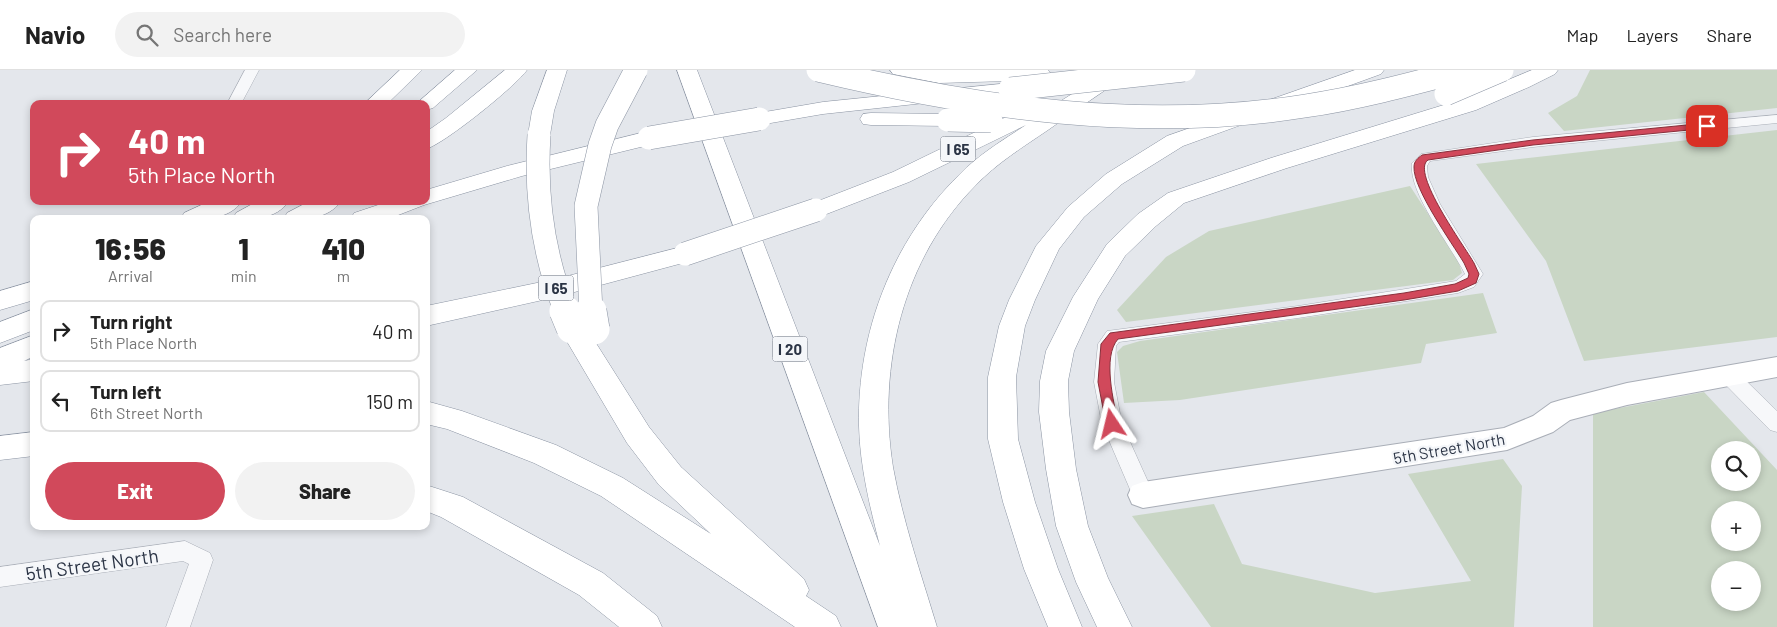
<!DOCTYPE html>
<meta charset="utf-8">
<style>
:root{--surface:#fff;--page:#f2f2f2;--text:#222;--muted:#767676;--line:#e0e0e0;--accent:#d1495b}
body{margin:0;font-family:Barlow,sans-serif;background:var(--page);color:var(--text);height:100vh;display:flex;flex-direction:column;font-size:19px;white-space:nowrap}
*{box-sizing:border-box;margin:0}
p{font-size:16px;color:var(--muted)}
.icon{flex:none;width:28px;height:28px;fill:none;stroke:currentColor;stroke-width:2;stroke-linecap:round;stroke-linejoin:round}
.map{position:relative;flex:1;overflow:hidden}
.side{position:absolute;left:30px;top:145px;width:400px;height:315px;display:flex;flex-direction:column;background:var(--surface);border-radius:10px;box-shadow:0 2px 8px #0003}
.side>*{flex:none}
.guide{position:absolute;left:30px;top:30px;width:400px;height:105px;border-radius:10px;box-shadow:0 2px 8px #0003;background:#d1495b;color:#fff;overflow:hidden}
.fabs{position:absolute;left:1711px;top:371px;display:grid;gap:10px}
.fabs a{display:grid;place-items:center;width:50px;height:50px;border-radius:50%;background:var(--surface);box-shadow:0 2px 8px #0003;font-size:25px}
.pin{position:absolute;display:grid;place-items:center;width:42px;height:42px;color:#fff;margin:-21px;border-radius:10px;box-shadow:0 2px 8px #0006}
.me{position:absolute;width:55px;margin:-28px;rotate:350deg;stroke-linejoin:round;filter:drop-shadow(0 0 4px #0008)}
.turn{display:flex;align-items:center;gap:18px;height:105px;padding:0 15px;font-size:22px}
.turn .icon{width:65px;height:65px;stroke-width:2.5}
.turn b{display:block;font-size:35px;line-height:42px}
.eta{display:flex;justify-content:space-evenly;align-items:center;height:85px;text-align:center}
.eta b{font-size:30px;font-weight:800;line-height:35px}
.primary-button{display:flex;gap:10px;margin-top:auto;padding:10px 15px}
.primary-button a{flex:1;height:58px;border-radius:30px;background:var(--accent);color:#fff;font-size:20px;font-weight:800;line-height:58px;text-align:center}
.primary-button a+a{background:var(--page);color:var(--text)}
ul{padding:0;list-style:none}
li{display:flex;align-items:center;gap:15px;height:62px;margin:0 10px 8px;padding:0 5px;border:2px solid var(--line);border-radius:10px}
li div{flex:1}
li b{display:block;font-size:19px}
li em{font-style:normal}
header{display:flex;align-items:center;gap:30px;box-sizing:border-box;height:70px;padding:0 25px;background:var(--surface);border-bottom:1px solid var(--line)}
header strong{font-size:24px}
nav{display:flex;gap:28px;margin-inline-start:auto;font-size:18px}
.search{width:350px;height:45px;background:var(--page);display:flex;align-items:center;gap:12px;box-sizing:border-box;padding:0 18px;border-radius:28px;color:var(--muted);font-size:19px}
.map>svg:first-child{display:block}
.green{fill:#c9d6c5;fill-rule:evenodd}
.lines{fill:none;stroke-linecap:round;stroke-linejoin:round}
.street-casing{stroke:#a9aeb7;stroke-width:1}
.secondary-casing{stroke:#a9aeb7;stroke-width:2}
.highway-casing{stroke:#8b94a3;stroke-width:1}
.street{fill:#f7f8fa;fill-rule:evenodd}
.secondary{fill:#fff;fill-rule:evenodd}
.highway{fill:#fff;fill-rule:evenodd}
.highway-bridge-far1-casing{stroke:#8b94a3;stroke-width:24;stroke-linecap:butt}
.highway-bridge-casing{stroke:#8b94a3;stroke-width:32;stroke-linecap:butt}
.highway-bridge-far1{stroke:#fff;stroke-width:23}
.highway-bridge{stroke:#fff;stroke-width:31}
.route{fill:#d1495b;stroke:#882f3b}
.labels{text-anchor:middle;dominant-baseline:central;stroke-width:4.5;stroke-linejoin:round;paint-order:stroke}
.shield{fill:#f4f6f9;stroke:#676e7b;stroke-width:1}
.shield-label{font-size:15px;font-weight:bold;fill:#2b3445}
.street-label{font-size:16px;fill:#2b3445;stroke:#f4f6f9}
.near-street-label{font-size:19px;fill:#2b3445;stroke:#f4f6f9}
</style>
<header>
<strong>Navio</strong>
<div class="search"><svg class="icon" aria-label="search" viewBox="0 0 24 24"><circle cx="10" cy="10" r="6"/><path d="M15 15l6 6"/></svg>Search here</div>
<nav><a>Map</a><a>Layers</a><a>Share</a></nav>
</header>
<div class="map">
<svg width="1777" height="557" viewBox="0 0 1777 557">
<rect width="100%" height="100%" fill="#e4e7ec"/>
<g class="green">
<polygon points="1590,0 1777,0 1777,38 1564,61 1548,43 1577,26"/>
<polygon points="1777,60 1777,267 1584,291 1546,191 1476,94"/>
<polygon points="1410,116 1458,190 1462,203 1453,210 1126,252 1117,240 1166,187 1209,161"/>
<polygon points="1483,223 1497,263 1426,274 1421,293 1180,330 1124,333 1117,282 1123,276 1140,271"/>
<path d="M1704 322 1777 400V557H1593V343ZM1720 380H1752V412H1720ZM1720 440H1752V472H1720ZM1720 500H1752V532H1720Z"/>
<polygon points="1503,389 1522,416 1514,557 1211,557 1132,446 1214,434 1242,494 1375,523 1471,511 1408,404"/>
</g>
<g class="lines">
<defs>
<g id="street">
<polygon points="245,0 259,0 241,34 227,34"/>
<path d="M1777 45V53L1533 77 1430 91 1427 96 1428 107 1440 134 1483 204 1474 217 1458 223 1298 248 1119 272 1116 276 1114 312 1122 354 1154 425 1151 431 1143 434 1135 431 1102 354 1094 312 1098 274 1107 261 1298 236 1456 211 1465 204C1451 176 1408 123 1412 93L1421 84 1533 67Z"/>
<polygon points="1728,298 1735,300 1777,341 1777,362 1770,360 1721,310 1718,305 1721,300"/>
<polygon points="185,471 210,483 213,490 190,557 166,557 189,494 183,491 0,517 0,497"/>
</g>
<polygon id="secondary" points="1777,287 1777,307 1627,335 1570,350 1553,362 1507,380 1143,438 1132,434 1128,425 1132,416 1143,412 1504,358 1533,346 1551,333 1561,330 1627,313"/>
<g id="highway">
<polygon points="400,0 422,0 387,34 364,34"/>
<polygon points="455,0 477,0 433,38 426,40 426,34 416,34"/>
<path d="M505 0H527C516 16 444 74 426 79V62L446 48Z"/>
<polygon points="547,0 567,0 554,41 550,65 547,70 539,72 531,70 528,65 532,41"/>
<path d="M677 0H697L880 476C870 437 860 397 859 356 857 263 892 171 959 105 978 85 1003 70 1026 55L909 112 824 145 816 148 808 145 804 140 808 135 893 102 1027 37 1035 36 1043 37 1045 41 1110 0H1127L1129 3 1126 7C1099 23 1074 42 1048 60 1023 77 997 93 976 115 903 188 877 296 893 397 903 452 921 504 937 557H878Z"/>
<polygon points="890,0 1048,0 1051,4 1048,8 1041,10 939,13 893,4"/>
<polygon points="1355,0 1384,0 1381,4 1183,76 1122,114 1084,147 1059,179 1035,230 1025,256 1016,307 1018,369 1035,432 1058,499 1082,557 1048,557 1024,499 1003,432 988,369 988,307 999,256 1009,230 1036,176 1068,137 1106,104 1167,66"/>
<polygon points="1532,0 1558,0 1555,4 1529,17 1476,40 1287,98 1184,133 1156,156 1125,186 1098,229 1074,281 1068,311 1069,342 1076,399 1088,456 1108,508 1132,557 1097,557 1076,512 1056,456 1046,399 1039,342 1040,311 1046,281 1073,227 1107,174 1138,144 1168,123 1271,88 1460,30"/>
<polygon points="1010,13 1017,15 1020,19 1017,23 823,44 759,55 751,54 748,49 751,44 759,43 823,32"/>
<polygon points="871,43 948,44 956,45 959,50 956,55 948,56 871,55 863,54 860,49 863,44"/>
<polygon points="649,61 657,63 660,68 657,73 522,106 424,135 388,149 351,149 354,143 390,131 426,131 426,120 507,96"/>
<path d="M210 131H242C229 151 201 149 181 149L184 143Z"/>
<path d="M258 131H289C276 150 253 149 233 149L236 143Z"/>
<path d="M310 131H341C328 150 304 149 284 149L287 143Z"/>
<polygon points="685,176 694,178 698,184 694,190 556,227 426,256 426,236 556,209"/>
<polygon points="34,211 34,230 0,240 0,221"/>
<polygon points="34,239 34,260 0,273 0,252"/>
<polygon points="572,248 582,251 649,357 681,397 804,509 809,520 806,526 836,546 841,557 795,557 601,426 534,393 447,359 426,354 426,331 462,341 556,375 623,408 711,464 659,415 627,373 559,258 562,251"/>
<polygon points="34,265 34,286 24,291 34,289 34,311 0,315 0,278"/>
<polygon points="34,362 34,386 0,390 0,366"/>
<polygon points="426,415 463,427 603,503 657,546 662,557 619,557 579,525 441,447 426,441"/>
</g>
</defs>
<use href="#street" class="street-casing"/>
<use href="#secondary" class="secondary-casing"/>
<use href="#highway" class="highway-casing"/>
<use href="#street" class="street"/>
<use href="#secondary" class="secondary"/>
<use href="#highway" class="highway"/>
<defs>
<g id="highway-bridge-far1">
<path d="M818 0C977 38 1142 62 1305 36 1359 28 1411 14 1464 0"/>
<polyline points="1010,19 1184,0"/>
<polyline points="1446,24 1502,0"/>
<polyline points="948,50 991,51"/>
<path d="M539 65C535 127 543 185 566 242"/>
<polyline points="649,68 759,49"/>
<polyline points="685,184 816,140"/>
<polyline points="591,242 586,136 600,75 607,55 636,0"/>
</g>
<g id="highway-bridge">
<polyline points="565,241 572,258"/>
<polyline points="591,241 594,259"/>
</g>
</defs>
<use href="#highway-bridge-far1" class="highway-bridge-far1-casing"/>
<use href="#highway-bridge" class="highway-bridge-casing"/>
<use href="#highway-bridge-far1" class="highway-bridge-far1"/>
<use href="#highway-bridge" class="highway-bridge"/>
</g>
<path class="route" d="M1707 53 1711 56 1710 58 1533 75 1428 90C1410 102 1465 177 1474 193L1479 204 1476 213 1458 221 1404 230 1118 269C1102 287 1114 332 1118 354L1116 358H1107L1106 354 1098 312 1101 274 1110 263 1404 223 1455 214 1468 208 1469 204 1464 193C1452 173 1413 119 1414 97 1414 91 1418 88 1422 85L1533 70Z"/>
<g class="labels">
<g class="shield">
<rect x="940.5" y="66.5" width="35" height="25" rx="4"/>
<rect x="538.5" y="205.5" width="35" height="25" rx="4"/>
<rect x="772.5" y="266.5" width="35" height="25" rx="4"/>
</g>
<g class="shield-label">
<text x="958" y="79">I 65</text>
<text x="556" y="218">I 65</text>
<text x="790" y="279">I 20</text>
</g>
<g class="street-label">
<text transform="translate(1449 378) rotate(-10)">5th Street North</text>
</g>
<g class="near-street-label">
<text transform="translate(92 494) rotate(-8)">5th Street North</text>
</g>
</g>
</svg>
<div class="fabs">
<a><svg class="icon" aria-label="search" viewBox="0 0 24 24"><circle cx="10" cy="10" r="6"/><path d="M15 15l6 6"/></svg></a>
<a>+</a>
<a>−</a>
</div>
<div class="pin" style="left:1707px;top:56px;background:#d93025"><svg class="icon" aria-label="arrive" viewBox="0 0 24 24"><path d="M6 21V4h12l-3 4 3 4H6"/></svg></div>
<svg class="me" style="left:1112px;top:354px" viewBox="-20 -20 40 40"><path d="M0-17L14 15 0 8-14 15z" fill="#d1495b" stroke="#fff" stroke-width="4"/></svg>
<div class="guide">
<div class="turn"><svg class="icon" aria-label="right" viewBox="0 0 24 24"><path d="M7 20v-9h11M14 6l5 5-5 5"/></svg><div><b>40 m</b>5th Place North</div></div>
</div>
<section class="side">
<div class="eta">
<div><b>16:56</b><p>Arrival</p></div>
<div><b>1</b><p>min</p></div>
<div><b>410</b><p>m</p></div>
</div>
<ul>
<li><svg class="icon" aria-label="right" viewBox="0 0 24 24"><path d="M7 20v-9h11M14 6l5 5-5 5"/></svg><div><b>Turn right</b><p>5th Place North</p></div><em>40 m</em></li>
<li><svg class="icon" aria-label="left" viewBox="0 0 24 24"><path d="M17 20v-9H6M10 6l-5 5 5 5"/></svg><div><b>Turn left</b><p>6th Street North</p></div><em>150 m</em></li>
</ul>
<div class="primary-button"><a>Exit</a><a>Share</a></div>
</section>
</div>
